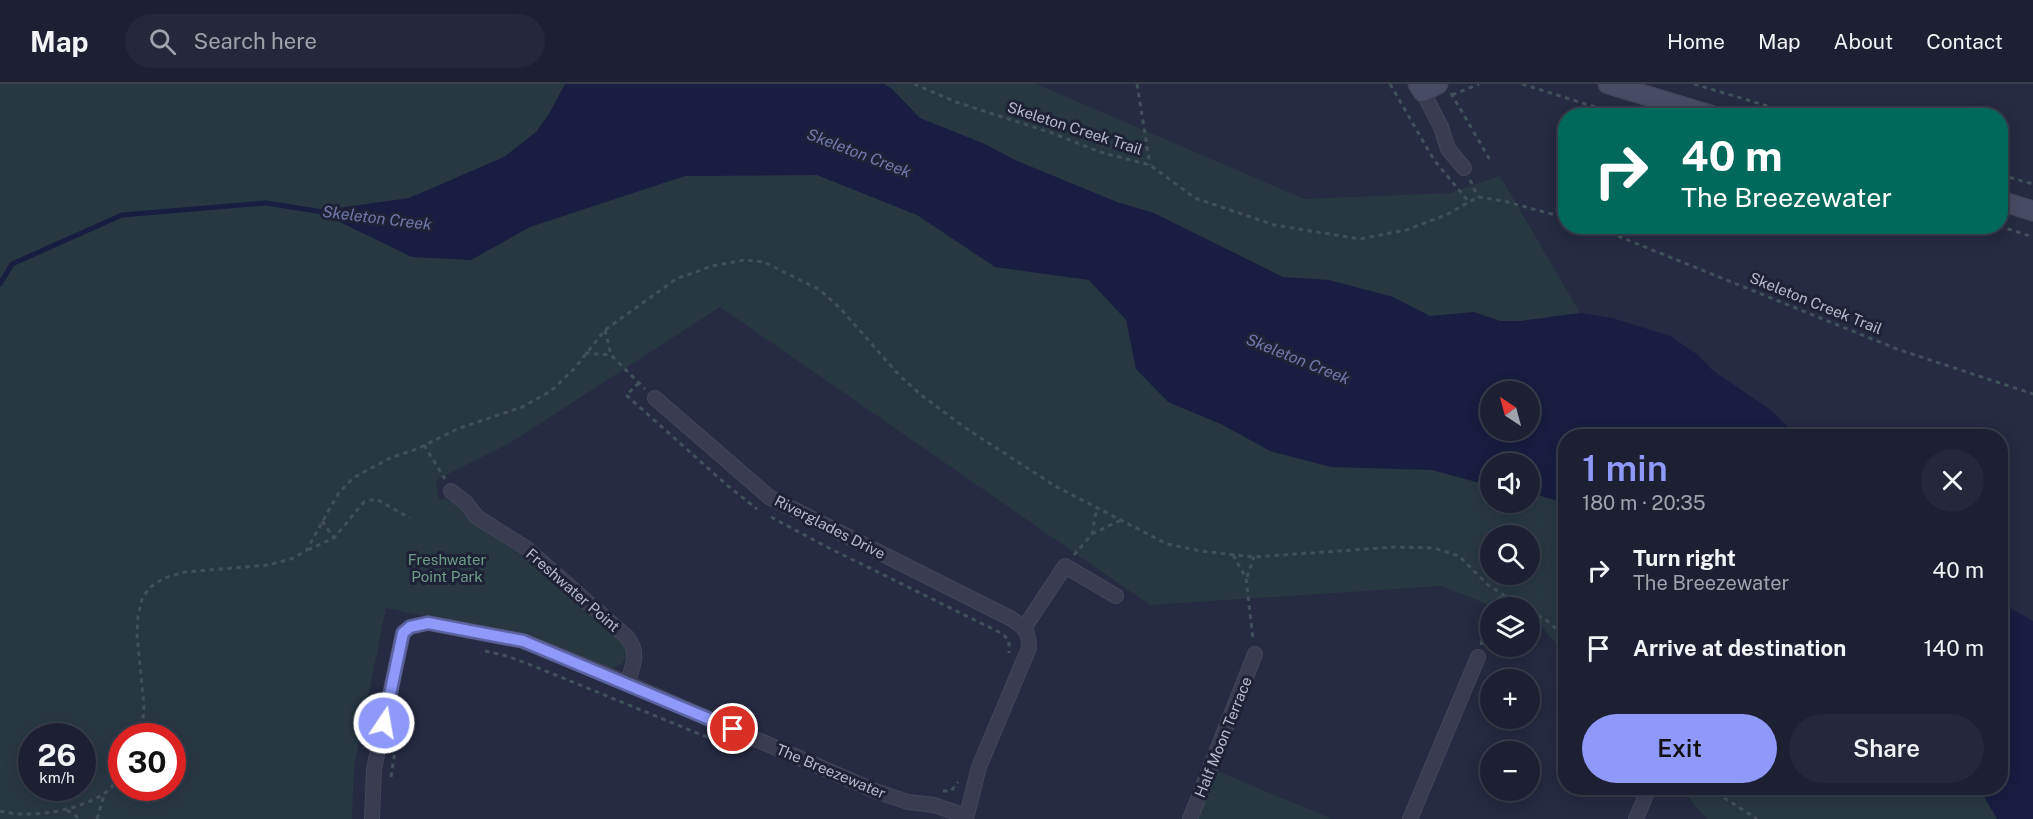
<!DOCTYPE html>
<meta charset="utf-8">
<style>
:root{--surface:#1c2032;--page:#25283a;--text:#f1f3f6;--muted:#a0a3ac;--line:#3a3e4d;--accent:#8e99fa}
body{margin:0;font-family:"Public Sans",sans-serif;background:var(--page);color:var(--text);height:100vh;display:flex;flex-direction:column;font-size:22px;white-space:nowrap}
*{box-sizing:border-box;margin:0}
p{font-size:20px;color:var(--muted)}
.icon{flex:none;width:33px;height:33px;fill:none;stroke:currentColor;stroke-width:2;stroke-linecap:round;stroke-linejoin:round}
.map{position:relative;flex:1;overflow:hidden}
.side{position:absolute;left:1558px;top:345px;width:450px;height:366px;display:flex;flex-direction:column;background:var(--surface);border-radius:24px;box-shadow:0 3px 15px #0003,0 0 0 2px var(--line)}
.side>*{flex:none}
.banner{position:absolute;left:1558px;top:24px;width:450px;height:126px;border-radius:24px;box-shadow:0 3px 15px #0003,0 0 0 2px var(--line);background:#00695c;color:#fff;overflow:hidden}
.needle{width:39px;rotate:324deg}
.controls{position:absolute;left:1480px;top:297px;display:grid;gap:12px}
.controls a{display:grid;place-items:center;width:60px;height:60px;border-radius:50%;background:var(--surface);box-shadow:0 3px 15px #0003,0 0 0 2px var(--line);font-size:30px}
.speed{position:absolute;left:18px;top:639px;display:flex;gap:12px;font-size:30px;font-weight:700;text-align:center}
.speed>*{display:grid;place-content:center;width:78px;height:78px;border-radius:50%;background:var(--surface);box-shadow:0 3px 15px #0003,0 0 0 2px var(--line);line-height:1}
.speed small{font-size:15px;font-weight:400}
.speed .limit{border:9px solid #d22;background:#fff;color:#111}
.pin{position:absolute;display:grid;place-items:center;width:51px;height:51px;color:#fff;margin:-26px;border:3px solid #fff;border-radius:50%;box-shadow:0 2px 6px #0007}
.me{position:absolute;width:66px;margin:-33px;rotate:12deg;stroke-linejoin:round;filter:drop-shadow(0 0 4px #0008)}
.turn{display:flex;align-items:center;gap:21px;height:126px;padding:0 24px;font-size:27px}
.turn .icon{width:78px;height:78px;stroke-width:2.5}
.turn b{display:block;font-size:42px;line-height:51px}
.round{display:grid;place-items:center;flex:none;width:63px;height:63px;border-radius:32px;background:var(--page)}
.head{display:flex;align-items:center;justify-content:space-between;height:102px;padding:0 24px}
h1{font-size:36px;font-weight:600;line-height:45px;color:var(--accent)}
.cta{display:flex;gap:12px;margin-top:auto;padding:12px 24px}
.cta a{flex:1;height:69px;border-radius:36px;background:var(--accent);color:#111;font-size:24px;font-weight:600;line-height:69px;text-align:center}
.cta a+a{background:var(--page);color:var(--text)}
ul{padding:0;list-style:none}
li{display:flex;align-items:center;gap:18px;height:78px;padding:0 24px}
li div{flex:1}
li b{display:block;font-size:22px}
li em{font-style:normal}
header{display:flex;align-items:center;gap:36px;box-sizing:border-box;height:84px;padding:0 30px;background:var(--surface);border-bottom:2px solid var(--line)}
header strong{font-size:28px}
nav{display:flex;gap:33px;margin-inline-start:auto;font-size:21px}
.search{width:420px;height:54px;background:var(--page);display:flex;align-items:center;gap:15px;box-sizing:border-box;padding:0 21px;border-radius:33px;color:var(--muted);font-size:22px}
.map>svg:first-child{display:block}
.green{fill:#283843;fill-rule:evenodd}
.water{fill:#181d41;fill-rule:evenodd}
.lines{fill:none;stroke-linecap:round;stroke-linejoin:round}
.stream{stroke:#181d41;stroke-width:5}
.street-casing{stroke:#44465b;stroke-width:16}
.secondary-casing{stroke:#44465b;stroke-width:21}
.path{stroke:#41515b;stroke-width:3;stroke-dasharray:4.5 4.5;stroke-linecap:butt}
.street{stroke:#3a3d52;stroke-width:14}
.secondary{stroke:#484b65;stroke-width:18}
.route-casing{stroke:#5c63a2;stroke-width:15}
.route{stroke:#8e99fa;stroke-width:10}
.labels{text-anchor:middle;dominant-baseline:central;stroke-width:6;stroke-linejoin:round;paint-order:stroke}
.street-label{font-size:15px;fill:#b7b9cc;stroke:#1f2237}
.park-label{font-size:15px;fill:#6e9d86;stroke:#1f2237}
.water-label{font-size:16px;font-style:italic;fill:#7079ab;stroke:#1f2237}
</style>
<header>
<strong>Map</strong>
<div class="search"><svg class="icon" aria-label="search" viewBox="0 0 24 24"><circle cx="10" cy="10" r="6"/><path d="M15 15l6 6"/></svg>Search here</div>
<nav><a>Home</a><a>Map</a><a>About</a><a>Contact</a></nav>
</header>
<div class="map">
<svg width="2033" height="735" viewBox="0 0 2033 735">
<rect width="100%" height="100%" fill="#262a42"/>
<g class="green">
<path d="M0 0H1036L1304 115 1450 109 1500 92 1580 229 1611 350 1566 352V571L1541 542 1530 538V524L1495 523 1441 502 1150 521 720 223 510 359 436 396 439 416 446 415 455 419 475 440 533 479 625 559 628 570 622 580 610 585 525 553 386 524 354 682 352 735H0ZM1491 308H1530V346H1491ZM1491 380H1530V418H1491ZM1491 452H1530V490H1491ZM32 652H82V704H32ZM122 652H172V704H122Z"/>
<polygon points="1210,684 1332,735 1190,735"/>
<polygon points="1680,704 2001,704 2033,735 1707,735"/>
</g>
<g class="water">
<path d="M565 0H884L891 4 920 34 985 60 1015 76 1117 118 1154 129 1283 193 1329 196 1393 213 1430 232 1474 228 1500 237H1521L1580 229 1612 234 1670 252 1698 271 1712 286 1772 327 1797 352H1566V419L1530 409V380H1491V402L1432 386 1331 383 1270 367 1223 341 1168 318 1136 285 1126 236 1089 196 995 183 917 131 817 91 685 92 530 143 471 176 412 173 317 127 409 114 504 73 536 48 549 30ZM1491 308H1530V346H1491Z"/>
<polygon points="2001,519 2033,537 2033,735 1997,735 1979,704 2001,704"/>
</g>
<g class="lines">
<polyline class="stream" points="0,200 12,180 122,131 266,119 323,128"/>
<defs>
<g id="street">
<polyline points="1423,8 1441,43 1448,65 1464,84"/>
<path d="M655 314 769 413 1010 534C1024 543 1029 546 1029 564L979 683 966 735"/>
<path d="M451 407 466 419 477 433 526 464 627 553C640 569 633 582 627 599"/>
<polyline points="1024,544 1065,482 1116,512"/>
<polyline points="372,735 374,685 403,549 410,543 428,539 523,557 627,599 875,707 908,718 934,721 966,732"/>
<polyline points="1190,735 1255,570"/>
<polyline points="1410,735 1478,573"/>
<polyline points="1636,735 1648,706"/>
</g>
<g id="secondary">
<polyline points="1418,0 1423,8 1438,0"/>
<polyline points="1608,0 1714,32"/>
<polyline points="2001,117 2033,127"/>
</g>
</defs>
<use href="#street" class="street-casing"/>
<use href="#secondary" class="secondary-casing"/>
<g class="path">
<polyline points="914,0 956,18 1052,49 1100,68 1150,81 1195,114 1274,141 1360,155 1406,146 1446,131 1478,113 1504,117 1566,134"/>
<polyline points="1137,0 1150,81"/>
<polyline points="1390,0 1434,76 1469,118"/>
<polyline points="1522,0 1624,32"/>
<polyline points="1694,0 1801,32"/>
<polyline points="1451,9 1490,76"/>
<polyline points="1452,11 1479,0"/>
<polyline points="2001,91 2033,100"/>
<polyline points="1470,96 1478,113"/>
<polyline points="1593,142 1897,265 2033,310"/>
<polyline points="1999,142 2033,153"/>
<polyline points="605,246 611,271 645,305"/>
<polyline points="585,269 610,271"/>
<polyline points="639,299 626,311 728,402 757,425"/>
<polyline points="424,361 445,395"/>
<polyline points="771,433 827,463 1003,550 1009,557 1009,569"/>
<polyline points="322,437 334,454"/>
<polyline points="1092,450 1121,436"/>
<polyline points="308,466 334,454 364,418 376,415 410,434"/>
<polyline points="1074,471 1092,450 1097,423"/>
<polyline points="1233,471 1246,494 1253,556"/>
<polyline points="1247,493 1254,473"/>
<polyline points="1494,524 1501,511"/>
<polyline points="1530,527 1546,536 1566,553"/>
<polyline points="1481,561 1487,535 1491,528"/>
<polyline points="485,567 507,572 541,585 741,667"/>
<polyline points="139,652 142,645 144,622 137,550 138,532 142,515 149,504 164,494 185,488 268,481 291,475 306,467 338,410 353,394 390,374 417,365 457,345 522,323 551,307 574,285 605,246 676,195 712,182 744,176 764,178 820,206 840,224 900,292 920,310 964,343 1055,402 1167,460 1201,467 1254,473 1395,463 1434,464 1459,472 1488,501 1524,524"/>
<polyline points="391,693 395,667"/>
<polyline points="1709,704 1757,735"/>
<polyline points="943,707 951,707 958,698"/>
<polyline points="67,726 80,735"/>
<path d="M0 727C30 735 75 727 102 711 110 707 116 697 122 690"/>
<polyline points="97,735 104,711"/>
</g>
<use href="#street" class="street"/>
<use href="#secondary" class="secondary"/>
</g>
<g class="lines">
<defs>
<polyline id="route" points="384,639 403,549 410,543 428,539 523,557 733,645"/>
</defs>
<use href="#route" class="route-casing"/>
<use href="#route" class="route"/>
</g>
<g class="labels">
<g class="street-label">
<text transform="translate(1075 44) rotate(18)">Skeleton Creek Trail</text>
<text transform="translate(1816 219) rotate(22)">Skeleton Creek Trail</text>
<text transform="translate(830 443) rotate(27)">Riverglades Drive</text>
<text transform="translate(573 506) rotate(41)">Freshwater Point</text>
<text transform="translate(1223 653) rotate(-68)">Half Moon Terrace</text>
<text transform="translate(831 687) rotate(23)">The Breezewater</text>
</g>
<g class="park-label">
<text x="447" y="475">Freshwater<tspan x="447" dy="17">Point Park</tspan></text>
</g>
<g class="water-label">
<text transform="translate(859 69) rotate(21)">Skeleton Creek</text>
<text transform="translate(377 134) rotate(7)">Skeleton Creek</text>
<text transform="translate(1298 275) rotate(22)">Skeleton Creek</text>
</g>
</g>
</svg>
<div class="controls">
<a><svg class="needle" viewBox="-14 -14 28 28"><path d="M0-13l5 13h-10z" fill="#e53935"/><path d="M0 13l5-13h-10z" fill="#a0a3ac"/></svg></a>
<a><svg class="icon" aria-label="sound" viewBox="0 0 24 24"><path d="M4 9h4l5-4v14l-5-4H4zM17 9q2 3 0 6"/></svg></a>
<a><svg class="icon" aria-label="search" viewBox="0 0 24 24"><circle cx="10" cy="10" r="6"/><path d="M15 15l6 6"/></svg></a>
<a><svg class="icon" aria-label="layers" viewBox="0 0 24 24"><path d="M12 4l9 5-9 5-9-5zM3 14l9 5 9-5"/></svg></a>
<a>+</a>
<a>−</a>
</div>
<div class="speed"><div>26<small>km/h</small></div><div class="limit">30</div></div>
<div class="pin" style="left:733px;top:645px;background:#d93025"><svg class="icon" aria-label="arrive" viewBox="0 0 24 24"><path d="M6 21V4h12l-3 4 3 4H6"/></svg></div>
<svg class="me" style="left:384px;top:639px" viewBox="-20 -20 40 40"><circle r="17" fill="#8e99fa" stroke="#fff" stroke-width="3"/><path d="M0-11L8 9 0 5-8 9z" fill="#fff"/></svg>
<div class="banner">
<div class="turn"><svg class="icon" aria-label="right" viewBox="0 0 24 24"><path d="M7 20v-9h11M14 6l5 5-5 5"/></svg><div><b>40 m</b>The Breezewater</div></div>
</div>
<section class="side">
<div class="head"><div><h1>1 min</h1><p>180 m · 20:35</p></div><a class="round"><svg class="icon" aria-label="close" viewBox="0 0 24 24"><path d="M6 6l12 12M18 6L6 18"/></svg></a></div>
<ul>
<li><svg class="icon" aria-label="right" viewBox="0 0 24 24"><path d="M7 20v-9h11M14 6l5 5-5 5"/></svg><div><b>Turn right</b><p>The Breezewater</p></div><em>40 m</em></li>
<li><svg class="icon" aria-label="arrive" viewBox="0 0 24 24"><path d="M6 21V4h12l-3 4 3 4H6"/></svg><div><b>Arrive at destination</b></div><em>140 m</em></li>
</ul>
<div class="cta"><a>Exit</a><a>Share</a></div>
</section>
</div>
